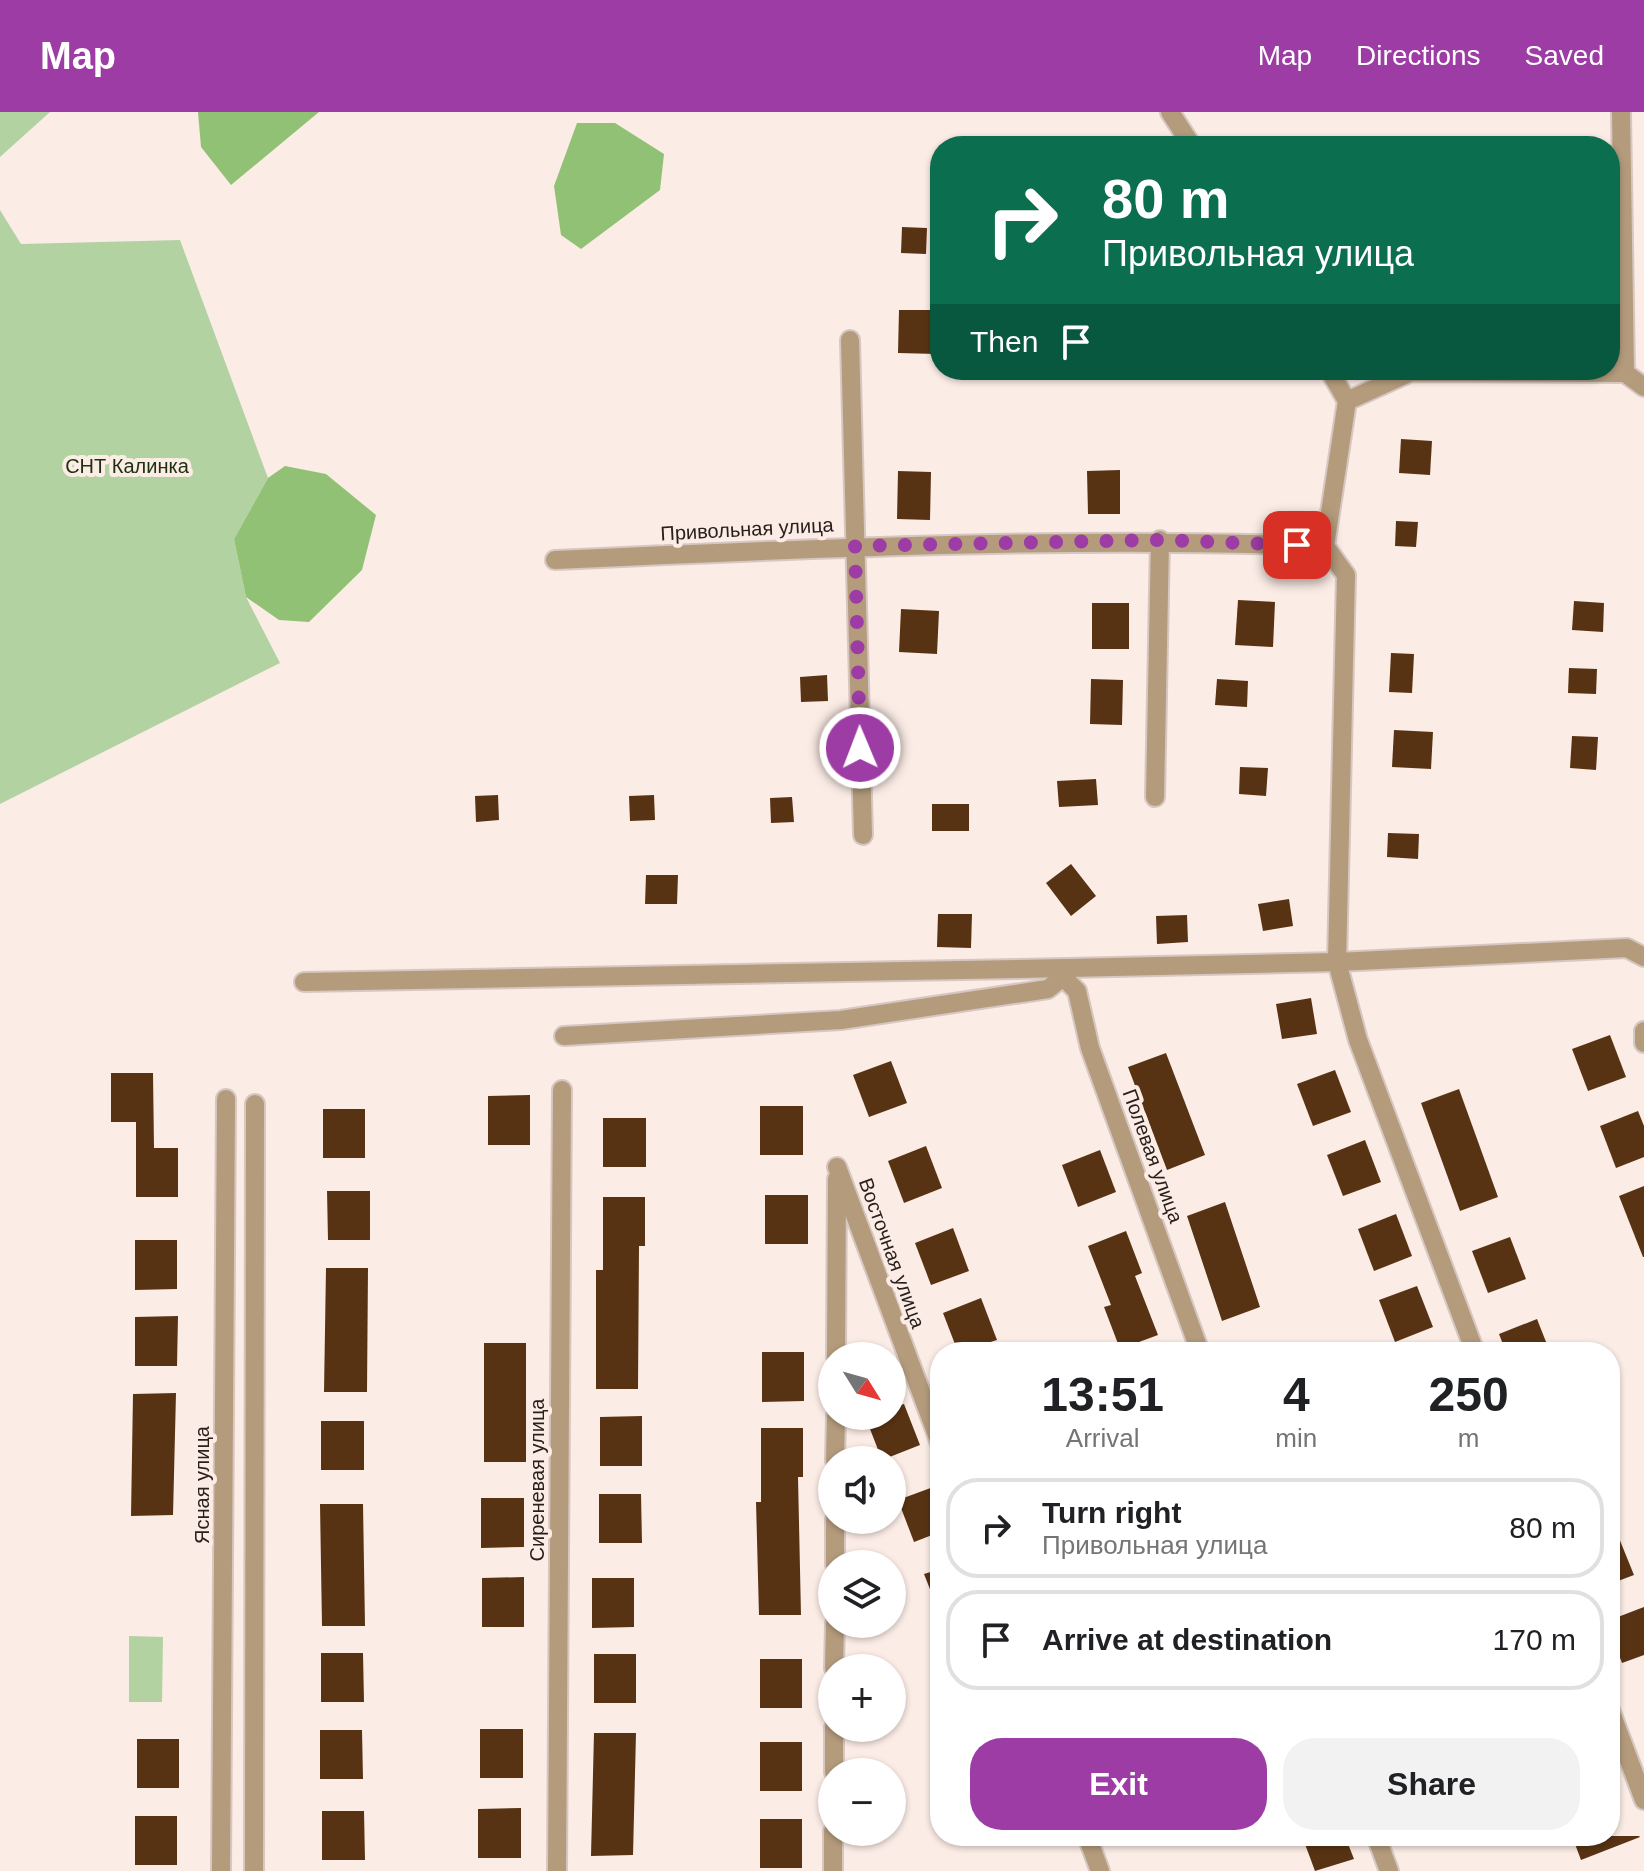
<!DOCTYPE html>
<meta charset="utf-8">
<style>
:root{--surface:#fff;--page:#f2f2f2;--text:#202124;--muted:#757577;--line:#e0e0e0;--accent:#9c3ca4}
body{margin:0;font-family:Helvetica,sans-serif;background:var(--page);color:var(--text);height:100vh;display:flex;flex-direction:column;font-size:30px;white-space:nowrap}
*{box-sizing:border-box;margin:0}
p{font-size:26px;color:var(--muted)}
.icon{flex:none;width:44px;height:44px;fill:none;stroke:currentColor;stroke-width:2;stroke-linecap:round;stroke-linejoin:round}
.map{position:relative;flex:1;overflow:hidden}
.side{position:absolute;left:930px;top:1230px;width:690px;height:504px;display:flex;flex-direction:column;background:var(--surface);border-radius:32px;box-shadow:0 2px 6px #0004}
.side>*{flex:none}
.hud{position:absolute;left:930px;top:24px;width:690px;height:244px;border-radius:32px;box-shadow:0 2px 6px #0004;background:#0b6e4f;color:#fff;overflow:hidden}
.needle{width:52px;rotate:127deg}
.controls{position:absolute;left:818px;top:1230px;display:grid;gap:16px}
.controls a{display:grid;place-items:center;width:88px;height:88px;border-radius:50%;background:var(--surface);box-shadow:0 2px 6px #0004;font-size:40px}
.pin{position:absolute;display:grid;place-items:center;width:68px;height:68px;color:#fff;margin:-34px;border-radius:16px;box-shadow:0 4px 12px #0006}
.me{position:absolute;width:88px;margin:-44px;rotate:359deg;stroke-linejoin:round;filter:drop-shadow(0 0 6px #0008)}
.turn{display:flex;align-items:center;gap:28px;height:168px;padding:0 40px;font-size:36px}
.turn .icon{width:104px;height:104px;stroke-width:2.5}
.turn b{display:block;font-size:56px;line-height:68px}
.then{display:flex;align-items:center;height:76px;padding:0 40px;background:#0003;gap:16px;font-size:30px}
.eta{display:flex;justify-content:space-evenly;align-items:center;height:136px;text-align:center}
.eta b{font-size:48px;font-weight:700;line-height:56px}
.primary-button{display:flex;gap:16px;margin-top:auto;padding:16px 40px}
.primary-button a{flex:1;height:92px;border-radius:32px;background:var(--accent);color:#fff;font-size:32px;font-weight:700;line-height:92px;text-align:center}
.primary-button a+a{background:var(--page);color:var(--text)}
ul{padding:0;list-style:none}
li{display:flex;align-items:center;gap:24px;height:100px;margin:0 16px 12px;padding:0 24px;border:4px solid var(--line);border-radius:32px}
li div{flex:1}
li b{display:block;font-size:30px}
li em{font-style:normal}
header{display:flex;align-items:center;gap:48px;box-sizing:border-box;height:112px;padding:0 40px;background:var(--accent);color:#fff}
header strong{font-size:38px}
nav{display:flex;gap:44px;margin-inline-start:auto;font-size:28px}
.map>svg:first-child{display:block}
.green{fill:#b3d2a2}
.forest{fill:#91c174}
.building{fill:#583313}
.lines{fill:none;stroke-linecap:round;stroke-linejoin:round}
.minor-casing{stroke:#d6c7c2;stroke-width:22}
.minor{stroke:#b49b7c;stroke-width:18}
.route{stroke:#9c3ca4;stroke-width:14;stroke-dasharray:0 25.2}
.labels{text-anchor:middle;dominant-baseline:central;stroke-width:8;stroke-linejoin:round;paint-order:stroke}
.park-label{font-size:20px;fill:#1d3010;stroke:#fcece6}
.street-label{font-size:20px;fill:#29201c;stroke:#fcece6}
</style>
<header>
<strong>Map</strong>
<nav><a>Map</a><a>Directions</a><a>Saved</a></nav>
</header>
<div class="map">
<svg width="1644" height="1759" viewBox="0 0 1644 1759">
<rect width="100%" height="100%" fill="#fcece6"/>
<g class="green">
<polygon points="0,0 50,0 0,45"/>
<polygon points="0,98 21,132 180,128 268,366 234,427 246,485 280,551 0,692"/>
<polygon points="129,1524 163,1525 162,1590 129,1590"/>
</g>
<g class="forest">
<polygon points="198,0 319,0 231,73 201,35"/>
<polygon points="577,11 615,11 664,42 660,78 581,137 561,123 554,74"/>
<polygon points="285,354 326,362 376,403 362,458 309,510 279,508 246,485 234,427 268,366"/>
</g>
<g class="building">
<polygon points="902,115 927,116 926,142 901,141"/>
<polygon points="899,198 938,198 937,242 898,241"/>
<polygon points="1401,327 1432,329 1430,363 1399,361"/>
<polygon points="1120,358 1120,402 1088,402 1087,359"/>
<polygon points="898,359 931,360 930,408 897,407"/>
<polygon points="1396,409 1418,410 1416,435 1395,434"/>
<polygon points="1238,488 1275,490 1273,535 1235,533"/>
<polygon points="1574,489 1604,491 1603,520 1572,518"/>
<rect x="1092" y="491" width="37" height="46"/>
<polygon points="901,497 939,499 937,542 899,540"/>
<polygon points="1391,541 1414,542 1412,581 1389,580"/>
<polygon points="1569,556 1597,557 1596,582 1568,581"/>
<polygon points="827,563 828,589 801,590 800,565"/>
<polygon points="1091,567 1123,568 1122,613 1090,612"/>
<polygon points="1217,567 1248,569 1247,595 1215,593"/>
<polygon points="1394,618 1433,620 1431,657 1392,655"/>
<polygon points="1572,624 1598,625 1596,658 1570,656"/>
<polygon points="1240,655 1268,656 1266,684 1239,682"/>
<polygon points="1096,667 1098,693 1059,695 1057,669"/>
<polygon points="498,683 499,708 476,710 475,684"/>
<polygon points="654,683 655,708 630,709 629,684"/>
<polygon points="792,685 794,710 771,711 770,686"/>
<rect x="932" y="692" width="37" height="27"/>
<polygon points="1388,721 1419,722 1418,747 1387,745"/>
<polygon points="1071,752 1096,784 1071,804 1046,771"/>
<polygon points="646,763 678,763 677,792 645,792"/>
<polygon points="1289,787 1293,814 1263,819 1258,792"/>
<polygon points="938,802 972,802 971,836 937,835"/>
<polygon points="1187,803 1188,830 1157,832 1156,804"/>
<polygon points="1311,886 1317,922 1282,927 1276,892"/>
<polygon points="1610,923 1626,965 1588,979 1572,937"/>
<polygon points="1166,941 1205,1043 1167,1058 1128,955"/>
<polygon points="891,949 907,991 869,1005 853,963"/>
<polygon points="1335,958 1351,1000 1313,1014 1297,972"/>
<polygon points="111,961 153,961 154,1036 178,1036 178,1085 136,1085 136,1010 111,1010"/>
<polygon points="1459,977 1498,1085 1460,1099 1421,991"/>
<polygon points="530,983 530,1033 488,1033 488,984"/>
<rect x="760" y="994" width="43" height="49"/>
<rect x="323" y="997" width="42" height="49"/>
<polygon points="1638,999 1644,1014 1644,1045 1616,1056 1600,1014"/>
<rect x="603" y="1006" width="43" height="49"/>
<polygon points="1365,1028 1381,1070 1343,1084 1327,1043"/>
<polygon points="926,1034 942,1076 904,1091 888,1049"/>
<polygon points="1100,1038 1116,1080 1078,1095 1062,1053"/>
<polygon points="1644,1074 1644,1145 1643,1145 1619,1084"/>
<polygon points="327,1079 370,1079 370,1128 328,1128"/>
<rect x="765" y="1083" width="43" height="49"/>
<polygon points="603,1085 645,1085 645,1134 639,1134 638,1277 596,1277 596,1158 603,1158"/>
<polygon points="1225,1090 1260,1195 1222,1209 1187,1104"/>
<polygon points="1396,1102 1412,1144 1374,1159 1358,1117"/>
<polygon points="953,1116 969,1159 931,1173 915,1131"/>
<polygon points="1126,1119 1142,1161 1135,1164 1158,1223 1120,1237 1104,1195 1111,1193 1088,1134"/>
<polygon points="1510,1125 1526,1167 1488,1181 1472,1139"/>
<polygon points="135,1128 177,1128 177,1177 135,1178"/>
<polygon points="326,1156 368,1156 367,1280 324,1280"/>
<polygon points="1417,1174 1433,1215 1395,1230 1379,1188"/>
<polygon points="981,1186 997,1228 958,1240 943,1201"/>
<polygon points="178,1204 177,1254 135,1254 135,1205"/>
<polygon points="1537,1207 1550,1240 1506,1240 1499,1222"/>
<rect x="484" y="1231" width="42" height="119"/>
<polygon points="762,1240 804,1240 804,1289 762,1290"/>
<polygon points="176,1281 173,1403 131,1404 133,1282"/>
<polygon points="904,1292 920,1333 882,1348 865,1304 892,1304 892,1296"/>
<polygon points="642,1304 642,1354 600,1354 600,1305"/>
<rect x="321" y="1309" width="43" height="49"/>
<polygon points="761,1316 803,1316 803,1365 798,1365 801,1503 759,1503 756,1390 761,1390"/>
<polygon points="936,1374 940,1384 940,1420 914,1430 898,1388"/>
<polygon points="599,1382 641,1382 642,1431 599,1431"/>
<polygon points="481,1386 524,1386 524,1435 481,1436"/>
<polygon points="320,1392 363,1392 365,1514 322,1514"/>
<polygon points="1610,1404 1634,1463 1610,1472"/>
<polygon points="940,1457 940,1500 939,1500 924,1462"/>
<polygon points="524,1465 524,1515 482,1515 482,1466"/>
<polygon points="592,1466 634,1466 634,1515 592,1516"/>
<polygon points="1644,1495 1644,1543 1622,1551 1610,1519 1610,1508"/>
<polygon points="321,1541 363,1541 364,1590 321,1590"/>
<rect x="594" y="1542" width="42" height="49"/>
<rect x="760" y="1547" width="42" height="49"/>
<rect x="480" y="1617" width="43" height="49"/>
<polygon points="320,1618 362,1618 363,1667 320,1667"/>
<polygon points="594,1621 636,1621 633,1743 591,1744"/>
<rect x="137" y="1627" width="42" height="49"/>
<rect x="760" y="1630" width="42" height="49"/>
<polygon points="521,1696 521,1746 478,1746 478,1697"/>
<polygon points="322,1699 364,1699 365,1748 322,1748"/>
<rect x="135" y="1704" width="42" height="49"/>
<rect x="760" y="1707" width="42" height="49"/>
<polygon points="1302,1724 1345,1724 1354,1747 1315,1759"/>
<polygon points="1572,1724 1639,1724 1640,1725 1581,1748"/>
</g>
<g class="lines">
<defs>
<g id="minor">
<polyline points="1170,0 1192,34"/>
<polyline points="1621,0 1625,261 1644,275"/>
<polyline points="850,228 863,723"/>
<polyline points="1329,258 1347,289 1325,434 1346,463 1337,850 1358,928 1475,1240"/>
<polyline points="1347,289 1411,260 1625,261"/>
<path d="M555 448C812 436 1068 425 1325 434"/>
<polyline points="1155,685 1160,428"/>
<polyline points="1063,865 1077,879 1090,936 1200,1240"/>
<polyline points="304,870 1068,856"/>
<polyline points="1644,919 1644,931"/>
<polyline points="564,924 841,908 1048,877 1063,865 1068,856 1337,850 1627,836 1644,845"/>
<polyline points="837,1055 940,1331"/>
<polyline points="836,1244 837,1067"/>
<polyline points="835,1348 836,1304"/>
<polyline points="835,1452 835,1408"/>
<polyline points="834,1556 835,1512"/>
<polyline points="1610,1598 1644,1688"/>
<polyline points="834,1660 834,1616"/>
<polyline points="1087,1724 1100,1759"/>
<polyline points="1376,1724 1389,1759"/>
<polyline points="221,1759 226,987"/>
<polyline points="254,1759 255,992"/>
<polyline points="557,1759 562,978"/>
<polyline points="833,1759 833,1720"/>
</g>
</defs>
<use href="#minor" class="minor-casing"/>
<use href="#minor" class="minor"/>
</g>
<g class="lines">
<polyline class="route" points="860,636 855,434 1160,428 1297,433"/>
</g>
<g class="labels">
<g class="park-label">
<text x="127" y="354">СНТ Калинка</text>
</g>
<g class="street-label">
<text transform="translate(747 417) rotate(-3)">Привольная улица</text>
<text transform="translate(1153 1044) rotate(70)">Полевая улица</text>
<text transform="translate(892 1141) rotate(70)">Восточная улица</text>
<text transform="translate(537 1368) rotate(-90)">Сиреневая улица</text>
<text transform="translate(202 1373) rotate(-90)">Ясная улица</text>
</g>
</g>
</svg>
<div class="controls">
<a><svg class="needle" viewBox="-14 -14 28 28"><path d="M0-13l5 13h-10z" fill="#e53935"/><path d="M0 13l5-13h-10z" fill="#757577"/></svg></a>
<a><svg class="icon" aria-label="sound" viewBox="0 0 24 24"><path d="M4 9h4l5-4v14l-5-4H4zM17 9q2 3 0 6"/></svg></a>
<a><svg class="icon" aria-label="layers" viewBox="0 0 24 24"><path d="M12 4l9 5-9 5-9-5zM3 14l9 5 9-5"/></svg></a>
<a>+</a>
<a>−</a>
</div>
<div class="pin" style="left:1297px;top:433px;background:#d93025"><svg class="icon" aria-label="arrive" viewBox="0 0 24 24"><path d="M6 21V4h12l-3 4 3 4H6"/></svg></div>
<svg class="me" style="left:860px;top:636px" viewBox="-20 -20 40 40"><circle r="17" fill="#9c3ca4" stroke="#fff" stroke-width="3"/><path d="M0-11L8 9 0 5-8 9z" fill="#fff"/></svg>
<div class="hud">
<div class="turn"><svg class="icon" aria-label="right" viewBox="0 0 24 24"><path d="M7 20v-9h11M14 6l5 5-5 5"/></svg><div><b>80 m</b>Привольная улица</div></div>
<div class="then">Then<svg class="icon" aria-label="arrive" viewBox="0 0 24 24"><path d="M6 21V4h12l-3 4 3 4H6"/></svg></div>
</div>
<section class="side">
<div class="eta">
<div><b>13:51</b><p>Arrival</p></div>
<div><b>4</b><p>min</p></div>
<div><b>250</b><p>m</p></div>
</div>
<ul>
<li><svg class="icon" aria-label="right" viewBox="0 0 24 24"><path d="M7 20v-9h11M14 6l5 5-5 5"/></svg><div><b>Turn right</b><p>Привольная улица</p></div><em>80 m</em></li>
<li><svg class="icon" aria-label="arrive" viewBox="0 0 24 24"><path d="M6 21V4h12l-3 4 3 4H6"/></svg><div><b>Arrive at destination</b></div><em>170 m</em></li>
</ul>
<div class="primary-button"><a>Exit</a><a>Share</a></div>
</section>
</div>
